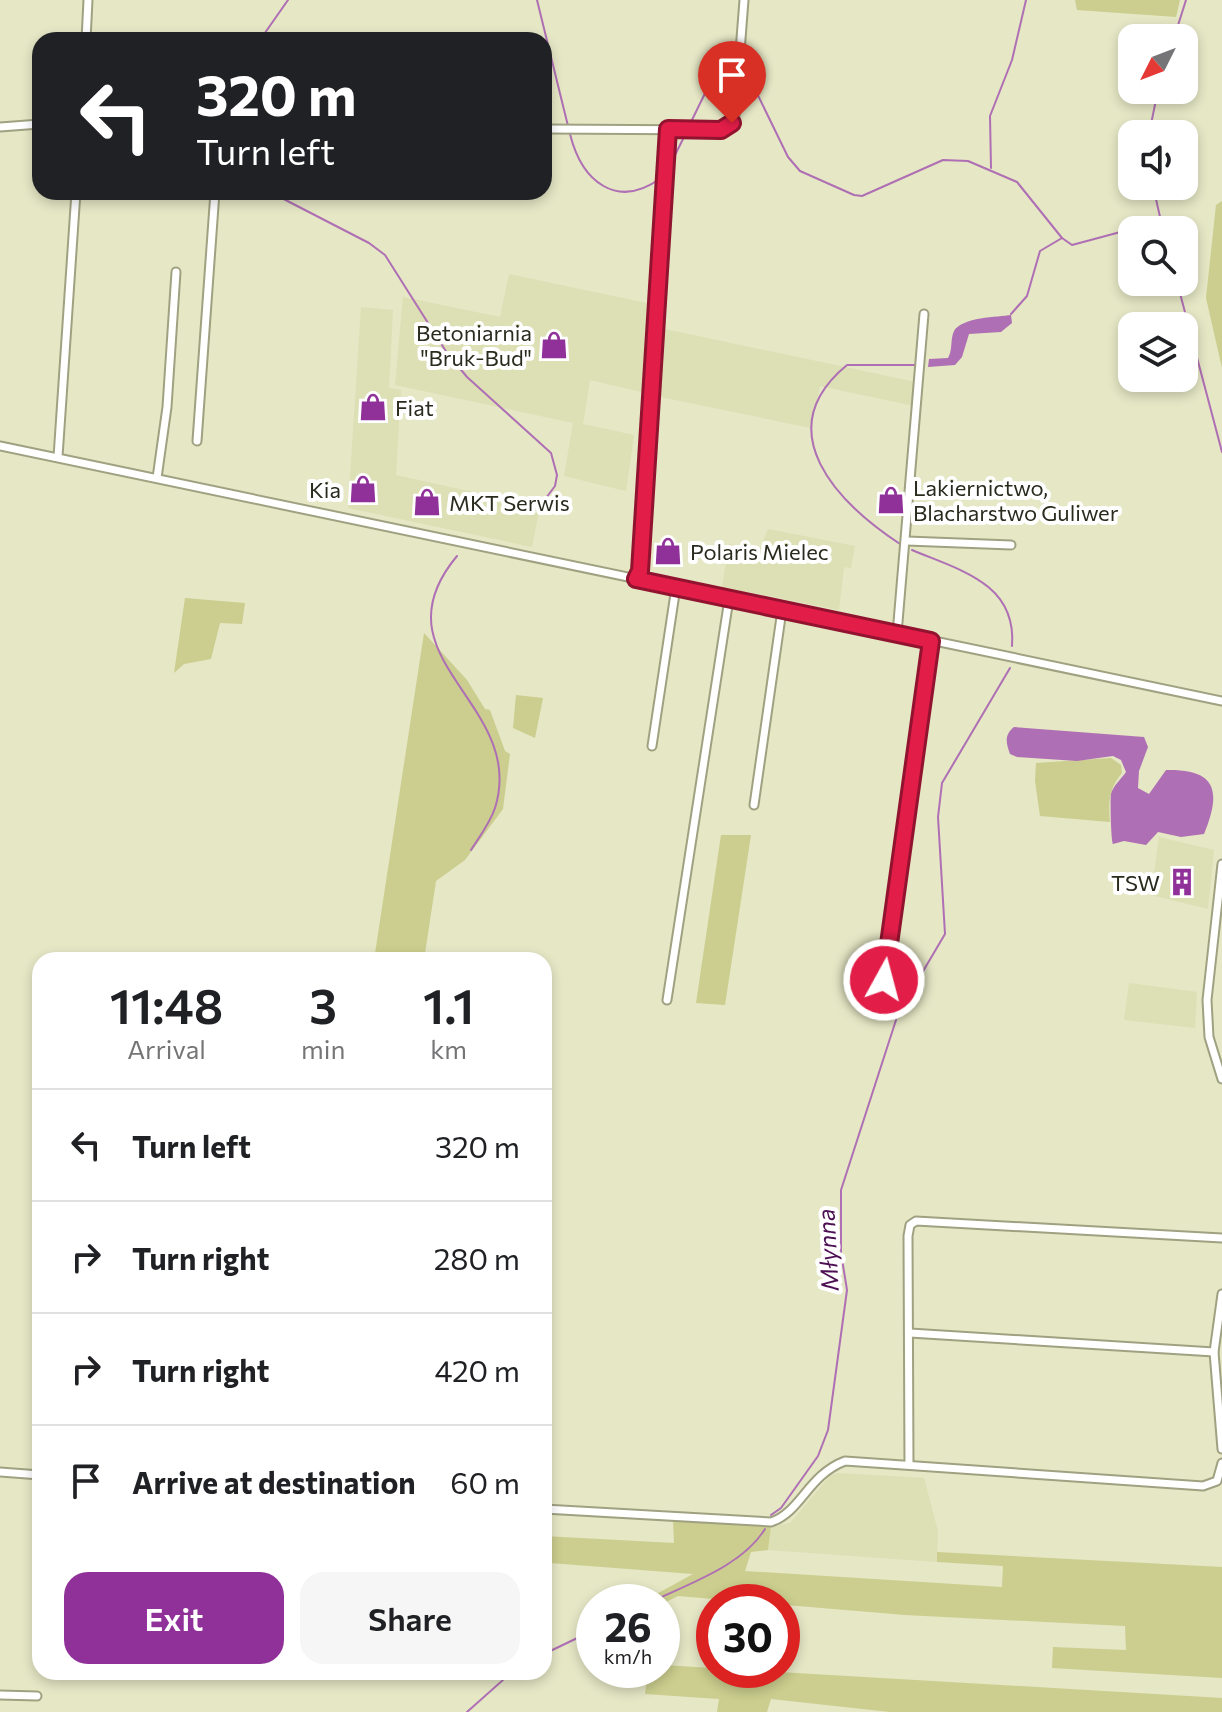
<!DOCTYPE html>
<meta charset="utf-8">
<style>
:root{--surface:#fff;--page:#f6f6f6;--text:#202124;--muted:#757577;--line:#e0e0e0;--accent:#903099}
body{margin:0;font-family:Commissioner,sans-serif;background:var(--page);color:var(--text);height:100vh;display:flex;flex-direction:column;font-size:30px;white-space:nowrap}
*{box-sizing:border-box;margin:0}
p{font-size:26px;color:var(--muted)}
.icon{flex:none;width:44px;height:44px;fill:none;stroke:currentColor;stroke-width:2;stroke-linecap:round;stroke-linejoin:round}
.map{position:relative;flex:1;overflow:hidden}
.panel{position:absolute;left:32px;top:952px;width:520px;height:728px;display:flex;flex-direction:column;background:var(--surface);border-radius:24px;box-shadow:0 4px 12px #0003}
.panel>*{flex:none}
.banner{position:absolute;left:32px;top:32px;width:520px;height:168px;border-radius:24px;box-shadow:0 4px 12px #0003;background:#202124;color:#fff;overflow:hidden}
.needle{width:52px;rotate:228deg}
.buttons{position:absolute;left:1118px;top:24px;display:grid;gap:16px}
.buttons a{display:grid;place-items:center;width:80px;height:80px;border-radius:16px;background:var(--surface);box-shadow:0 4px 12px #0003;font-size:40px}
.speed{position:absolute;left:576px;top:1584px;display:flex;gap:16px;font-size:40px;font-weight:700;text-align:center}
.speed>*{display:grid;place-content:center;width:104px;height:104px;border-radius:50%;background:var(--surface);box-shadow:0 4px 12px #0003;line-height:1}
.speed small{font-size:20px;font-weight:400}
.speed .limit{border:12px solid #d22;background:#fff;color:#111}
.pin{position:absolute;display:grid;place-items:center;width:68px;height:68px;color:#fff;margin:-82px -34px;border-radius:50% 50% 50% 0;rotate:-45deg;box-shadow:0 0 8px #0007}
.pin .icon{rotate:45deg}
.me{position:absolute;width:88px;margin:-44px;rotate:7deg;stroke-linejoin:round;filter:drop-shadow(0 0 6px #0008)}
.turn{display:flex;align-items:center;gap:28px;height:168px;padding:0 32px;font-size:36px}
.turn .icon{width:104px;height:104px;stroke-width:2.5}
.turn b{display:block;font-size:56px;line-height:68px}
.eta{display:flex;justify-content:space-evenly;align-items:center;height:136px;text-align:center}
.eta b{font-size:48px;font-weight:600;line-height:56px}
.button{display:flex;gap:16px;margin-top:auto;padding:16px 32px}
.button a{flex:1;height:92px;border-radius:24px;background:var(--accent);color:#fff;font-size:32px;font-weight:600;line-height:92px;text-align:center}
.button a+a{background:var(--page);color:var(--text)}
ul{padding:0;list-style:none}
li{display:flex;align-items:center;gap:24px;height:112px;padding:0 32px;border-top:2px solid var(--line)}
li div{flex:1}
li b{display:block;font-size:30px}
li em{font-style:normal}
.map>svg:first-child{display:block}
.built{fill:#dddfb5}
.green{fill:#cbce8e}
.water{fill:#af6fb4}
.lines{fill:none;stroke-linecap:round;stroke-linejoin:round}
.stream{stroke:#af6fb4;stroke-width:2}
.minor-casing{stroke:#9fa181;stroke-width:11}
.minor{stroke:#fff;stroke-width:7}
.route-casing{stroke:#92132f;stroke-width:20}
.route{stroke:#e11d48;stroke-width:14}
.labels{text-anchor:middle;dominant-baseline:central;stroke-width:8;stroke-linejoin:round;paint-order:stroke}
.poi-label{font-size:22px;fill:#2a2b1e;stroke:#fff;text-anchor:start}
.water-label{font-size:24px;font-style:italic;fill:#4c0f52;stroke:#fff}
</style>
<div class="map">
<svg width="1222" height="1712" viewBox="0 0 1222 1712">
<rect width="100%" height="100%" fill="#e5e7c5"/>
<g class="built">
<polygon points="509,274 656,305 650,394 590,380 583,424 634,435 626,491 564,476 573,423 395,385 403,297 500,317"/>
<polygon points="361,307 393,310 389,388 401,390 396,475 540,507 532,547 348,508"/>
<polygon points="660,328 916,382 914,406 820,386 811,428 656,396"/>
<polygon points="768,529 855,546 851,568 844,567 839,610 722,587 729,544 757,550 756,559"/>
<polygon points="1159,837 1214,850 1208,909 1151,895"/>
<polygon points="1129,983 1197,992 1195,1028 1124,1020"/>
<polygon points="838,1473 924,1478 938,1531 937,1562 768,1550 771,1527 790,1523 830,1476"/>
</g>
<g class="green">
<polygon points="1075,0 1180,0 1176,17 1077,10"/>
<polygon points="1222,201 1222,368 1206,298 1216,205"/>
<polygon points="185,598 245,603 242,624 220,623 211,659 184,664 174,673"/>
<polygon points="424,633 467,680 485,709 490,710 505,751 510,754 503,809 465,860 436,881 424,960 374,960"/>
<polygon points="516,695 543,698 535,738 513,728"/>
<path d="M1111 758 1121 765 1122 773C1109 788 1108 803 1110 822L1040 816 1035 781 1036 763Z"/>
<polygon points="721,835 751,835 725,1005 696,1003"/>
<polygon points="673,1521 771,1527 768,1550 751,1552 745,1571 1002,1587 1003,1566 937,1562 937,1552 1222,1567 1222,1678 1052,1668 1053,1647 1126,1650 1125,1626 905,1615 678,1596 662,1604 642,1602 693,1574 550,1563 544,1557 544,1536 674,1543"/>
<polygon points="662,1665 1222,1698 1222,1712 890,1712 771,1699 767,1712 717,1712 719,1699 645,1694 648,1670 662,1670"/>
</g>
<g class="water">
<path d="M1011 315 1012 323 1001 332 969 334 962 357 955 365 928 367 929 359 948 358C953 350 950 339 954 331 962 317 998 317 1011 315Z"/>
<path d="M1014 727 1144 737 1148 747 1139 771 1138 788 1149 794 1166 770C1216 769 1222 790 1204 834L1181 837 1158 832 1146 845 1124 841 1113 844C1111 841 1110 800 1111 794 1113 786 1121 779 1126 772L1121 760 1113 756 1077 761 1017 757 1010 754C1006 743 1004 735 1014 727Z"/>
</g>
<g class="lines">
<g class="stream">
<polyline points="537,0 568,126"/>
<polyline points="1174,38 1186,0"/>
<polyline points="260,40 288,0"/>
<polyline points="743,76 751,81 788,157 800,171 854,195 862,196 943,160 968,161 1017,182 1062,238 1072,245 1139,227 1157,230"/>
<polyline points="690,124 711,81 733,76"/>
<path d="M570 134C582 182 617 210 661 178"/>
<polyline points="1149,134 1158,90"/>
<polyline points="674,157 686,133"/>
<polyline points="991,168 990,116 1012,60 1026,0"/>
<polyline points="1153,186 1163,230"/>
<polyline points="270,192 369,243 385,255 447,353 467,377 551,453 557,475 555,486 540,506"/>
<polyline points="1177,282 1222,452"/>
<polyline points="1011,314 1027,296 1040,251 1062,238"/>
<path d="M900 544C838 503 767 431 847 365H916"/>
<path d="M912 550C959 570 1017 583 1012 646"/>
<path d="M457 556C371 659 528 703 495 808 490 823 480 836 471 850"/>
<polyline points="899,1012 945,934 938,817 942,783 1010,668"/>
<polyline points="771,1515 781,1508 818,1456 828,1430 847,1290 841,1253 841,1190 896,1020"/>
<path d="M651 1602C690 1583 742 1566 765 1529"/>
<polyline points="544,1654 594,1630"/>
<polyline points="467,1712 512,1672"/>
</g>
<defs>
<g id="minor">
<polyline points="86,40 88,0"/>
<polyline points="0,127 40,124"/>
<polyline points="544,129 721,130 735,116 744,0"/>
<polyline points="197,441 215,192"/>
<polyline points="0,446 1222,701"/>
<polyline points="58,457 76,192"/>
<polyline points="157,478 167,407 176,272"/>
<polyline points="907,541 1011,545"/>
<polyline points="636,579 640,571 668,129"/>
<polyline points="897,634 924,314"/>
<polyline points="652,746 676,587"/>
<polyline points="754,805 782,610"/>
<polyline points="1222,864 1207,1000 1209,1037 1222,1079"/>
<polyline points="884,980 931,641"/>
<polyline points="667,1000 729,599"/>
<polyline points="1222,1294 1214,1352 1222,1449"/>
<polyline points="910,1333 1214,1352"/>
<polyline points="909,1465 908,1236 910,1225 916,1221 1222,1238"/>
<polyline points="0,1472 40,1475"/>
<path d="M544 1509 771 1522C801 1512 808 1475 845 1461L1203 1486 1217 1481 1222 1463"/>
<polyline points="0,1695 37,1696"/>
</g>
</defs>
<use href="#minor" class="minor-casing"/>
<use href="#minor" class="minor"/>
</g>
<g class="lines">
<defs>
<polyline id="route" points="732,123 721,130 668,129 640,571 636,579 931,641 884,980"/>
</defs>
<use href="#route" class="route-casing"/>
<use href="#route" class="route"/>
</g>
<defs>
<symbol id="shop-bare" viewBox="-9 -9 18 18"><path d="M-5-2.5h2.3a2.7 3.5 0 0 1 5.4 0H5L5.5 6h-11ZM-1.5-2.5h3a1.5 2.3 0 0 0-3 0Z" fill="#903099" stroke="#fff" stroke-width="2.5" paint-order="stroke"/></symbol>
<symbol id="building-bare" viewBox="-9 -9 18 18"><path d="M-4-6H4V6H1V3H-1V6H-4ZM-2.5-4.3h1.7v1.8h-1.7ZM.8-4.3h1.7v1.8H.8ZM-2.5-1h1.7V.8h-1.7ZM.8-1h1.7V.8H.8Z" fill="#903099" stroke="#fff" stroke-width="2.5" paint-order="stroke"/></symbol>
</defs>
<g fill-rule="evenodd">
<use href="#shop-bare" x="534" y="325" width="40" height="40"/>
<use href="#shop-bare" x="353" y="387" width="40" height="40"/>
<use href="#shop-bare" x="343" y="469" width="40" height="40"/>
<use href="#shop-bare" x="871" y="480" width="40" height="40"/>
<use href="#shop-bare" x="407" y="482" width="40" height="40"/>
<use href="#shop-bare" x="648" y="531" width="40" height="40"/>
<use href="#building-bare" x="1162" y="862" width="40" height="40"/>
</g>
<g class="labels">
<g class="poi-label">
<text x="532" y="332" text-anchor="end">Betoniarnia<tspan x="532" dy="25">"Bruk-Bud"</tspan></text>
<text x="395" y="407">Fiat</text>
<text x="913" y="487">Lakiernictwo,<tspan x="913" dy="25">Blacharstwo Guliwer</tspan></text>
<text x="341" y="489" text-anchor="end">Kia</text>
<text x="449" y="502">MKT Serwis</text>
<text x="690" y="551">Polaris Mielec</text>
<text x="1160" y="882" text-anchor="end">TSW</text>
</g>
<g class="water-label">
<text transform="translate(827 1250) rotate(-93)">Młynna</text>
</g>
</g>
</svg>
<div class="buttons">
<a><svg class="needle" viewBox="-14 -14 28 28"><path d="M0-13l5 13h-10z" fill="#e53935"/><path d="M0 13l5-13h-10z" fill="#757577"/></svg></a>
<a><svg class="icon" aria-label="sound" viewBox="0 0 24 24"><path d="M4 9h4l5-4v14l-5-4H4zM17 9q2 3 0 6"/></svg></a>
<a><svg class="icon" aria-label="search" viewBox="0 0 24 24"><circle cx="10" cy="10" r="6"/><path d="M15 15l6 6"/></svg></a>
<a><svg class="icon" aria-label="layers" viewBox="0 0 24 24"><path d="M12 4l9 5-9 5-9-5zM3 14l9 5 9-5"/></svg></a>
</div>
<div class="speed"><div>26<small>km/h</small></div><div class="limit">30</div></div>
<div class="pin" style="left:732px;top:123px;background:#d93025"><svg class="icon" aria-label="arrive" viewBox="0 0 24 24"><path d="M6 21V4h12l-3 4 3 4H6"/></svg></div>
<svg class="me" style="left:884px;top:980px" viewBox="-20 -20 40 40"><circle r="17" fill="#e11d48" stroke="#fff" stroke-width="3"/><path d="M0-11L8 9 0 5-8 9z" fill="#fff"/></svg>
<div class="banner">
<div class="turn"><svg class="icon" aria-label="left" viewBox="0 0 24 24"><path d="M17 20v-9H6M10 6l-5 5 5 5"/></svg><div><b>320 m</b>Turn left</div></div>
</div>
<section class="panel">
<div class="eta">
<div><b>11:48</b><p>Arrival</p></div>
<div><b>3</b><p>min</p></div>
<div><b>1.1</b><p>km</p></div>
</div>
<ul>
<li><svg class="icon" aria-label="left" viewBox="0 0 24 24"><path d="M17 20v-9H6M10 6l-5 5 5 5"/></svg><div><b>Turn left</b></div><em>320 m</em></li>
<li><svg class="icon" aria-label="right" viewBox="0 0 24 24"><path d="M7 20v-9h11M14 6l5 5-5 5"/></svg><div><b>Turn right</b></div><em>280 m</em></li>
<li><svg class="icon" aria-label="right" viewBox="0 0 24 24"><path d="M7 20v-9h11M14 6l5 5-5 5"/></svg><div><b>Turn right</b></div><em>420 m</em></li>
<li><svg class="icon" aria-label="arrive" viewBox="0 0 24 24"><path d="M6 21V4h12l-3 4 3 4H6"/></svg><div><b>Arrive at destination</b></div><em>60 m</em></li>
</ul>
<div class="button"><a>Exit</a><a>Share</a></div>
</section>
</div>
